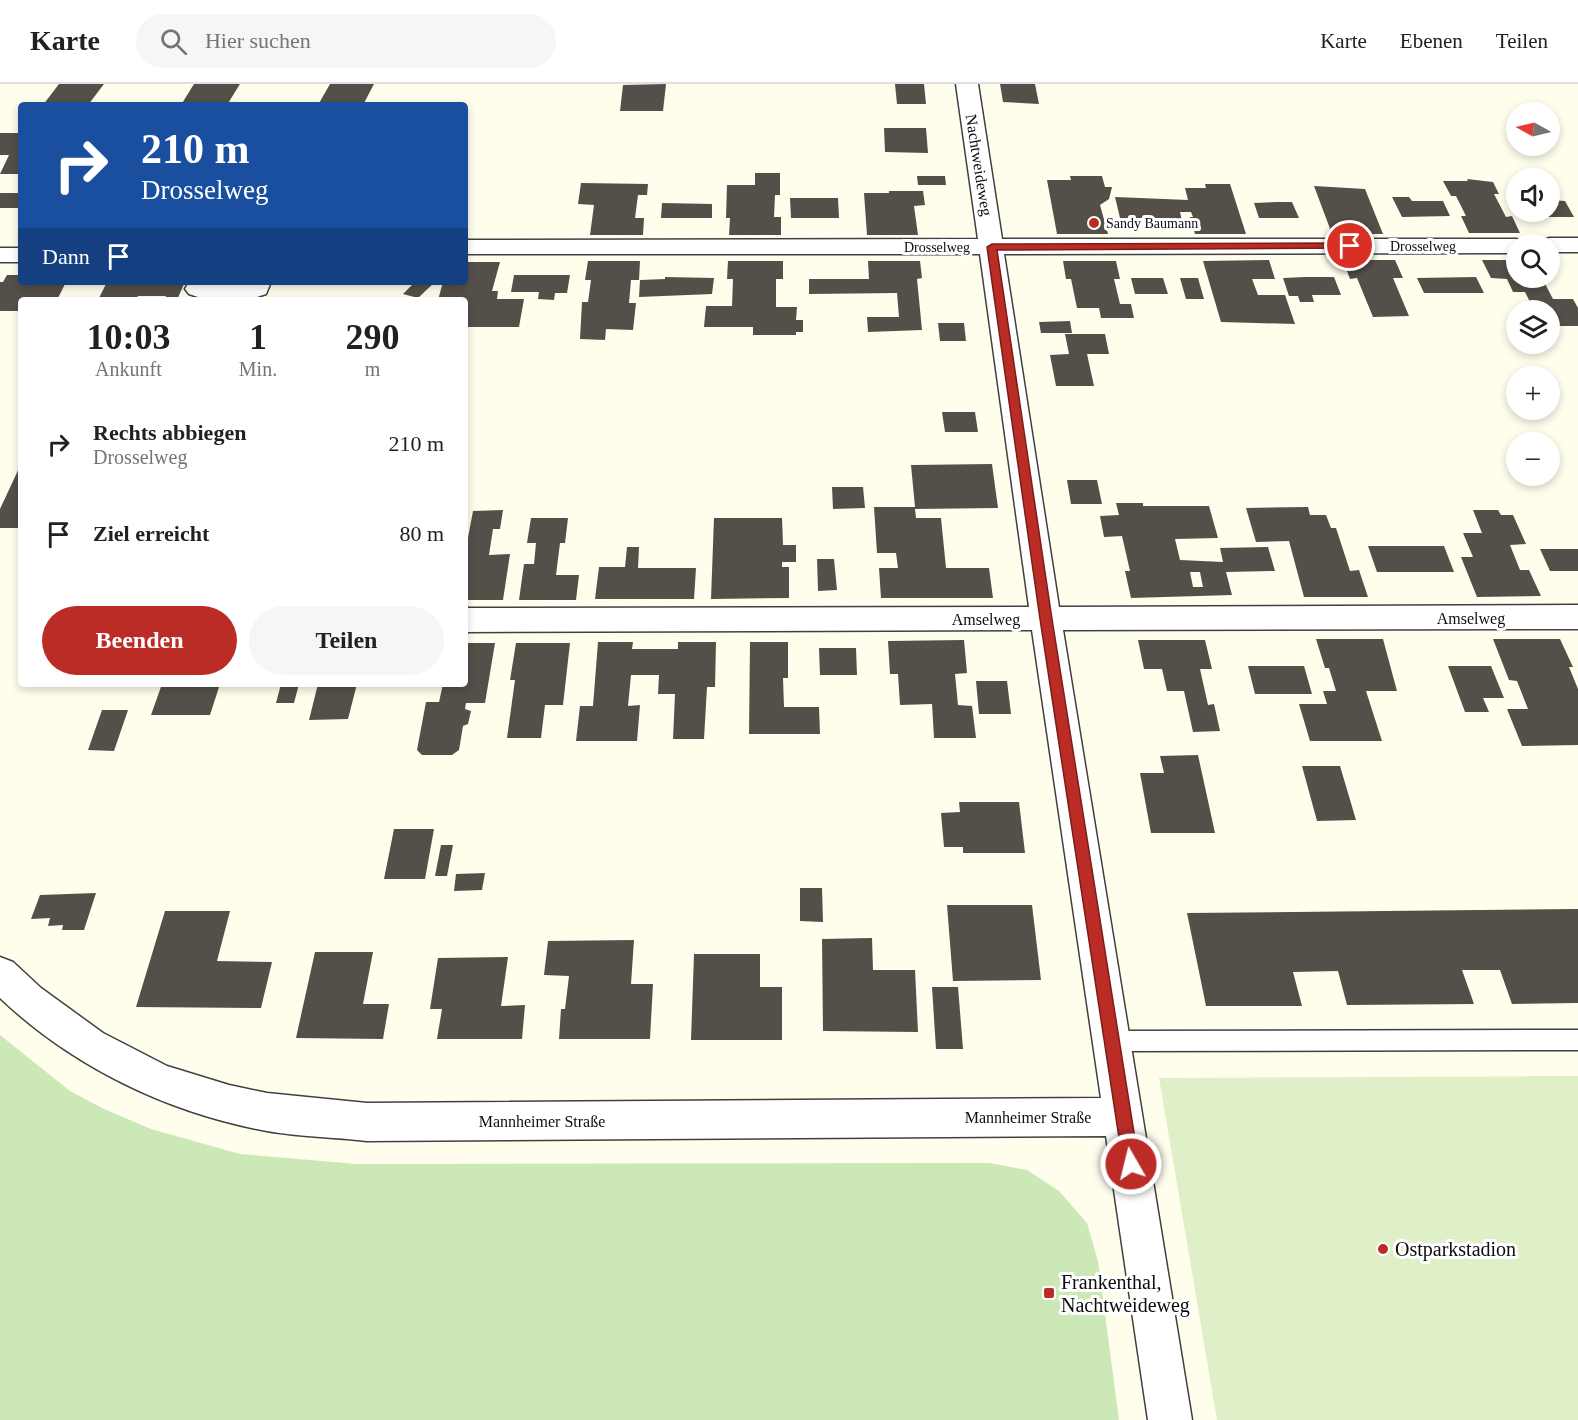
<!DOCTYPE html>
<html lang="de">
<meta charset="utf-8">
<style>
:root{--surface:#fff;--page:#f6f6f6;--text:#202124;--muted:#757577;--line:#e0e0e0;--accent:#bb2c26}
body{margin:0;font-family:"Times New Roman",serif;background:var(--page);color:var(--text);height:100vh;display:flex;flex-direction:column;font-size:22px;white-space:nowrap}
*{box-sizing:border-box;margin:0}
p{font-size:20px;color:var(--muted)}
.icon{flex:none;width:33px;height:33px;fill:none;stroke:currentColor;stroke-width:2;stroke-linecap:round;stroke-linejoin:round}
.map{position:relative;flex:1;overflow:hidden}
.details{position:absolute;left:18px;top:213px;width:450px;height:390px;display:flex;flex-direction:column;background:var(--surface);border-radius:6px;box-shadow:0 3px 9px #0003}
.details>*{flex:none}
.banner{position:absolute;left:18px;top:18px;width:450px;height:183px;border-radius:6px;box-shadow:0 3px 9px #0003;background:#1a4fa0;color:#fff;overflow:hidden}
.needle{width:39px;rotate:278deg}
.buttons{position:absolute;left:1506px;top:18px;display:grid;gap:12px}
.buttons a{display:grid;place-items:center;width:54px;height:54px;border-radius:50%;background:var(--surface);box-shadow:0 3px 9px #0003;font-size:30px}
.pin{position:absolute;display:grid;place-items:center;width:51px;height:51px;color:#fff;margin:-26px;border:3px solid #fff;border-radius:50%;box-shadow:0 2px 6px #0007}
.me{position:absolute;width:66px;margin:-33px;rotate:352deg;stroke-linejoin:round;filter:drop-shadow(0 0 4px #0008)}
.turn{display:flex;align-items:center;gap:21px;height:126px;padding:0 24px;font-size:27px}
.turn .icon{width:78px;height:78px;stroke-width:2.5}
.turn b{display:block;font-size:42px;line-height:51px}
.then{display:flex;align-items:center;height:57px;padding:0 24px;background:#0003;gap:12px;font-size:22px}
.eta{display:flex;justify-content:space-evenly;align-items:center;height:102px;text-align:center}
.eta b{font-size:36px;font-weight:700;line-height:42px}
.action{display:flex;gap:12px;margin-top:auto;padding:12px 24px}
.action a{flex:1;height:69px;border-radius:36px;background:var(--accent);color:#fff;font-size:24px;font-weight:700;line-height:69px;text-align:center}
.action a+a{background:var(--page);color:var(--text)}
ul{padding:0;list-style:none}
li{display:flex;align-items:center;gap:18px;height:90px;padding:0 24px}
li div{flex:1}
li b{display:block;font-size:22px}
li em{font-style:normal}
header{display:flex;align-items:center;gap:36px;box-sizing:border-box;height:84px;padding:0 30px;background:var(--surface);border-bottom:2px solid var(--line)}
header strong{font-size:28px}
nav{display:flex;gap:33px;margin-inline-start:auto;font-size:21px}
.search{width:420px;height:54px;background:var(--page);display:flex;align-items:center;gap:15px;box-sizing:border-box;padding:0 21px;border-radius:33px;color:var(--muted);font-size:22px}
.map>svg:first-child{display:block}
.green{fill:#cce8b7}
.pitch{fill:#dff0c8}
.building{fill:#554f49;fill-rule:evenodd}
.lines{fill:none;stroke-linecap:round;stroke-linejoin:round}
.lane-casing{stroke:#404040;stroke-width:3}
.street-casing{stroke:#404040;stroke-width:3}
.lane{fill:#fff;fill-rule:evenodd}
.street{fill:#fff;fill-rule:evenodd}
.route{fill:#bb2c26;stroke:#7a1d19;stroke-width:1.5}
.poi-dot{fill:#bb2c26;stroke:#fff;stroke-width:2}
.labels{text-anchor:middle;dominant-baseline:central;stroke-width:6;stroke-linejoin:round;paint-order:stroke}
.far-poi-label{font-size:14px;fill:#0d0d0d;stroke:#fff;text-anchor:start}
.far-street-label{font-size:14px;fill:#0d0d0d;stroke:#fff}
.street-label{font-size:16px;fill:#0d0d0d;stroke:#fff}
.near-poi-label{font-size:20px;fill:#0d0d0d;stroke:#fff;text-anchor:start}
</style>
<header>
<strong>Karte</strong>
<div class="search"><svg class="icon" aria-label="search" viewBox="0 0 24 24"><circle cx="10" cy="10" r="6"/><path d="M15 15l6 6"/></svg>Hier suchen</div>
<nav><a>Karte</a><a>Ebenen</a><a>Teilen</a></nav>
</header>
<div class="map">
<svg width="1578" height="1336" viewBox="0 0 1578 1336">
<rect width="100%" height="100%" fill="#fffdec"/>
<polygon class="green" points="0,951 70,1007 104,1025 151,1045 240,1070 357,1080 989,1079 1027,1086 1059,1107 1087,1139 1098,1177 1119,1336 0,1336"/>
<polygon class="pitch" points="1578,992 1578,1336 1217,1336 1159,994"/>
<g class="building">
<polygon points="59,0 104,0 88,21 43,21"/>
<polygon points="194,0 240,0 227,21 181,21"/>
<polygon points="330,0 374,0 363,21 318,21"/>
<polygon points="666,0 663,27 620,27 623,1"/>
<polygon points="895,0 924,0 926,20 897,20"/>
<polygon points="1000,0 1035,0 1039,20 1003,18"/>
<polygon points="884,44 926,44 928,69 885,68"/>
<polygon points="0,49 21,49 19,54 21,54 21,90 0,90 9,71 0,71"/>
<polygon points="755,89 780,89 780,111 775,111 774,133 781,133 781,151 729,151 730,134 726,134 727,101 755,101"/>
<polygon points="917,92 945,92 946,101 918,101"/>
<polygon points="1070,92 1102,92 1105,103 1112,103 1109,115 1100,121 1108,150 1057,150 1047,96 1071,96"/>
<polygon points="1467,95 1493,98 1499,110 1494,110 1506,133 1512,132 1520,149 1469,149 1461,132 1466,132 1456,112 1451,112 1443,97 1468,97"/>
<polygon points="581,99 648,100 647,111 638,111 635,134 644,134 643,151 590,151 594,121 578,120"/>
<polygon points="1205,100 1230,100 1246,150 1195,150 1190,133 1193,133 1191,128 1180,128 1183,142 1161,142 1159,134 1120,134 1115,113 1188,116 1185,104 1206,104"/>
<polygon points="1314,102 1365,105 1383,150 1332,150"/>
<polygon points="889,107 923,107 925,121 914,122 918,151 867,151 864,109 889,109"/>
<rect x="0" y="109" width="21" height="15"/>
<polygon points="1392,113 1409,113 1412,117 1443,117 1450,132 1402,133"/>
<polygon points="790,114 838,114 839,134 791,134"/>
<polygon points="1550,116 1565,117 1574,133 1525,133 1522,128 1550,128"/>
<polygon points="1277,118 1292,118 1299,134 1259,134 1254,119"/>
<polygon points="662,119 712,120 712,134 661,134"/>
<polygon points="1269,176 1275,195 1252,195 1258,211 1285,211 1295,240 1221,238 1203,177"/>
<polygon points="1343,176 1395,176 1403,194 1393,194 1409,232 1373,233 1357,194 1350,195"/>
<polygon points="1482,176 1516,176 1516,194 1542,194 1553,215 1573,215 1578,224 1578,242 1550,242 1550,226 1534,226 1525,208 1513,208 1507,195 1491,194"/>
<polygon points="588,177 640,177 639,196 631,196 629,219 636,219 633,246 606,245 605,256 580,255 582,218 588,218 591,196 585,196"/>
<polygon points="728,177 783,177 783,195 776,195 776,223 797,223 796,236 803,236 803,248 796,248 796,251 753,251 753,243 704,243 706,222 732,222 733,195 727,195"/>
<polygon points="868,177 920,177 922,194 917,195 922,246 868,248 867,233 899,233 897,209 809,210 809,195 869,195"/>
<polygon points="1063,177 1116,177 1120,195 1114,195 1120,220 1131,220 1134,234 1101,234 1099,224 1077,224 1071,195 1066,195"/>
<polygon points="465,178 500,178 492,207 498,207 497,215 524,215 519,243 465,243 465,216 438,216 443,198 465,198"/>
<polygon points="7,191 21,191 21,198 66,198 57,216 21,216 21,227 0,227 0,198 3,198"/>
<polygon points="514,191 570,191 567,209 555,209 554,216 538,215 539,208 511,208"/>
<polygon points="665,193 714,194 712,210 639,213 640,196 665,195"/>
<polygon points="1305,193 1334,193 1341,211 1312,211 1314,218 1300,218 1298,212 1289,212 1283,194"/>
<polygon points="1476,193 1484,209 1424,209 1417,194"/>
<polygon points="1131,194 1163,194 1168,210 1135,210"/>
<polygon points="1180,194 1198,194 1204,215 1186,215"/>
<polygon points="107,198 171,198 171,200 184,200 177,216 164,216 166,212 138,212 136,216 98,216"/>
<polygon points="415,198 435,198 418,214 403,210"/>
<polygon points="1070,237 1072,249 1041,249 1039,238"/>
<polygon points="938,239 964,239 966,257 940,257"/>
<polygon points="1065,250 1105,250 1109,270 1087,270 1094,302 1056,302 1050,271 1069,270"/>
<polygon points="942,328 975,328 978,348 945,348"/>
<polygon points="21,380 21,444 0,444 0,425"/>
<polygon points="992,380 998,424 915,425 916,434 941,434 946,484 989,484 993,514 881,514 879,484 898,484 896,469 877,469 874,423 915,423 911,381"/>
<polygon points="1067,396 1097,396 1102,420 1071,420"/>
<polygon points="832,403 863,403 865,424 833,425"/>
<path d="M1116 419H1143V422H1209L1218 454 1175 455 1180 476 1223 478 1220 464 1268 463 1275 487 1226 488 1232 511 1131 514 1125 487H1130L1122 452 1104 453 1100 432 1119 431ZM1190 488H1200L1203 503H1193Z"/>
<polygon points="1308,423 1310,431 1326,431 1331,444 1336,444 1350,487 1359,486 1368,513 1304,513 1289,457 1256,458 1246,424"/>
<polygon points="503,426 500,445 493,445 489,471 510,470 503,516 465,516 465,470 473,427"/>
<polygon points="1473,426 1498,426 1501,431 1513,431 1526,460 1510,461 1520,486 1529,486 1541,512 1477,513 1461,473 1473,473 1463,449 1482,449"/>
<polygon points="531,434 568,434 565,459 560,459 556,491 579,491 576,516 519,516 524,480 534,480 536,459 527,459"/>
<polygon points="714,434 782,434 783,461 796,461 796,478 782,478 782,483 789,483 789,514 711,515"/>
<polygon points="1368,462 1444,462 1454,488 1377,488"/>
<polygon points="627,463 639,463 638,484 696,484 694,515 595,515 599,483 625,483"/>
<polygon points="1540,465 1578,465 1578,487 1550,487"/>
<polygon points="817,475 834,475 837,506 818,507"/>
<polygon points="1316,555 1383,555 1397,607 1366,607 1382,657 1310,657 1299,620 1327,620 1323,607 1336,607 1329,584 1325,584"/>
<polygon points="1493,555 1560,555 1573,583 1569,583 1578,605 1578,661 1522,662 1507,625 1528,625 1517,597 1509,596"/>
<polygon points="964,556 967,589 955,590 958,621 972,622 976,654 934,654 932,620 900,621 898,590 890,590 888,557"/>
<polygon points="1138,556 1205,556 1212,585 1200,585 1208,621 1214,620 1220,647 1193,648 1184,607 1167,607 1162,585 1144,585"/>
<polygon points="598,558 633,558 632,565 678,565 678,558 716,558 715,603 707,603 704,655 673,655 675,610 658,610 659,591 631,591 628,622 640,621 637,657 576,657 580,622 593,622"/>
<polygon points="750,558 788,558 788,594 783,594 784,623 819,623 820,650 749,650"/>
<polygon points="465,559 495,559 485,619 466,619 465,625 471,627 468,640 463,642 459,666 452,671 422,671 417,666 426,618 439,618 443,600 465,600"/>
<polygon points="516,559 570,559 563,621 545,621 541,654 507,654 515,596 510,596"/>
<polygon points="819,564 856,564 857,591 820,591"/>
<polygon points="1248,582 1304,582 1312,610 1255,610"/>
<polygon points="1448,582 1491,582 1504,614 1483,614 1489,628 1465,628"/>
<polygon points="976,597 1007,597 1011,630 979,630"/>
<polygon points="162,600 220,600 210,631 151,631"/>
<polygon points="281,600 299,600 294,619 276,619"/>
<polygon points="318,600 357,600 348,635 309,636"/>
<polygon points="102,626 128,626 114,667 88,666"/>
<polygon points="1198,671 1215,749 1151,749 1140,689 1164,689 1160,672"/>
<polygon points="1302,682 1340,682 1356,736 1317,737"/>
<polygon points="959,718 1019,718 1025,769 963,769 963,763 944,763 941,729 960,728"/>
<polygon points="394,745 434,745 425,795 384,795"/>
<polygon points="441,761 453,761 447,792 435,792"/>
<polygon points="485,789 482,806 454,807 456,790"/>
<polygon points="800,804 822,804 823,838 800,837"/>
<polygon points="96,809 84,846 62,846 63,841 48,842 50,834 31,835 40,811"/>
<polygon points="947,821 1032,821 1041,896 953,897"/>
<polygon points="1578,825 1578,919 1512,920 1500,886 1462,886 1474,920 1347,921 1338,887 1293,888 1302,922 1206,922 1187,829"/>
<polygon points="165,827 230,827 217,877 272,878 261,924 136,923"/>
<polygon points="872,854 873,886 915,886 918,948 823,947 822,855"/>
<polygon points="634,856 631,900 653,900 650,955 559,955 561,925 565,925 569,892 544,891 548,857"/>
<polygon points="315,868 373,868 363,920 389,920 383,955 296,954"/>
<polygon points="694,870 760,870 760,903 782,903 782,956 691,956"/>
<polygon points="508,873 501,922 525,921 522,955 437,955 442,925 430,925 438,874"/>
<polygon points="932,903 958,903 963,965 936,965"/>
</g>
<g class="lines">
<defs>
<polygon id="lane" points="1578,946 1578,966 1111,967 1104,964 1101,957 1104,950 1111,947"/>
<g id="street">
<path d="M956 0H978L1002 155H1516L1525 157 1527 160H1516V169L1004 170 1059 523 1578 521V545L1063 546 1192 1336H1148L1106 1052 367 1057C334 1053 300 1053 267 1047 168 1029 73 983 0 914V873L13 878 41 904 103 949 167 982 229 1001 267 1009 367 1019 1101 1014 1032 546 465 548V524L1029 523 980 170H465V156L978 155Z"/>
<polygon points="1550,154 1578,154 1578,168 1550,168 1550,160 1538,160 1541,156"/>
<rect x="0" y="164" width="21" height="14"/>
<polygon points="189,198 271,198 266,210 257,213 198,213 189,210 185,205"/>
</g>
</defs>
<use href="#lane" class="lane-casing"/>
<use href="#street" class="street-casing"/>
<use href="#lane" class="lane"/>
<use href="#street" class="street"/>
</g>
<polygon class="route" points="1350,159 1353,160 1353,164 997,166 1052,535 1139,1080 1137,1085 1131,1088 1125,1085 1123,1080 1040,535 987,163 992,160"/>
<g class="poi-dot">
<circle cx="1094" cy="139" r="6"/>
<circle cx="1383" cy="1165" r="6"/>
<rect x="1043" y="1203" width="12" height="12" rx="3"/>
</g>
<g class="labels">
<g class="far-poi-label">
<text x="1106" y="139">Sandy Baumann</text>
</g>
<g class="far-street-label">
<text x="1423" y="162">Drosselweg</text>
<text x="937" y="163">Drosselweg</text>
</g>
<g class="street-label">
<text transform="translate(979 81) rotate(81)">Nachtweideweg</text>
<text x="1471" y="534">Amselweg</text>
<text x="986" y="535">Amselweg</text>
<text x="1028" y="1033">Mannheimer Straße</text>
<text x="542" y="1037">Mannheimer Straße</text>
</g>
<g class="near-poi-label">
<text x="1395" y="1165">Ostparkstadion</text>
<text x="1061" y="1198">Frankenthal,<tspan x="1061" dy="23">Nachtweideweg</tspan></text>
</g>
</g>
</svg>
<div class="buttons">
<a><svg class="needle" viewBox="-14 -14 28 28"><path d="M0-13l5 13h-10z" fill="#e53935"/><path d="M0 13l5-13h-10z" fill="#757577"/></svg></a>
<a><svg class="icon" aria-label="sound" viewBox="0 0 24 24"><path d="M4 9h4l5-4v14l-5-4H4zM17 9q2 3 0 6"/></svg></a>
<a><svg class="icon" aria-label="search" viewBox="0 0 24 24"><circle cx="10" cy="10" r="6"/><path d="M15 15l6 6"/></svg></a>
<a><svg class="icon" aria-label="layers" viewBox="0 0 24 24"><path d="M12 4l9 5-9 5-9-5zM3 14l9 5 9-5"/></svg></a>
<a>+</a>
<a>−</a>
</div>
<div class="pin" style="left:1350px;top:162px;background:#d93025"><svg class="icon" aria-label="arrive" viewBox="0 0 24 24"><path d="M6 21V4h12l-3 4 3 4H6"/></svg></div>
<svg class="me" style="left:1131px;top:1080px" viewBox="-20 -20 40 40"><circle r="17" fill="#bb2c26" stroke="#fff" stroke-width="3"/><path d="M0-11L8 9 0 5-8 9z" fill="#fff"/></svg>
<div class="banner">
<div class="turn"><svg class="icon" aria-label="right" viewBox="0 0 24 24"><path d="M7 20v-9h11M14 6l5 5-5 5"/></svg><div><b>210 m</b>Drosselweg</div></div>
<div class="then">Dann<svg class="icon" aria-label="arrive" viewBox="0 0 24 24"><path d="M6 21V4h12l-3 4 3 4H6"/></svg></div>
</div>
<section class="details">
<div class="eta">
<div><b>10:03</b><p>Ankunft</p></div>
<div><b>1</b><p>Min.</p></div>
<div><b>290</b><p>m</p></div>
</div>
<ul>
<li><svg class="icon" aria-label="right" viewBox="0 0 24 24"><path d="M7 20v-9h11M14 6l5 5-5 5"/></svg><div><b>Rechts abbiegen</b><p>Drosselweg</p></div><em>210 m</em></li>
<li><svg class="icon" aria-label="arrive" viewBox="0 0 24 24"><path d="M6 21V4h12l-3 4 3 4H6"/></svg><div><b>Ziel erreicht</b></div><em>80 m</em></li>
</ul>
<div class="action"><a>Beenden</a><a>Teilen</a></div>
</section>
</div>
